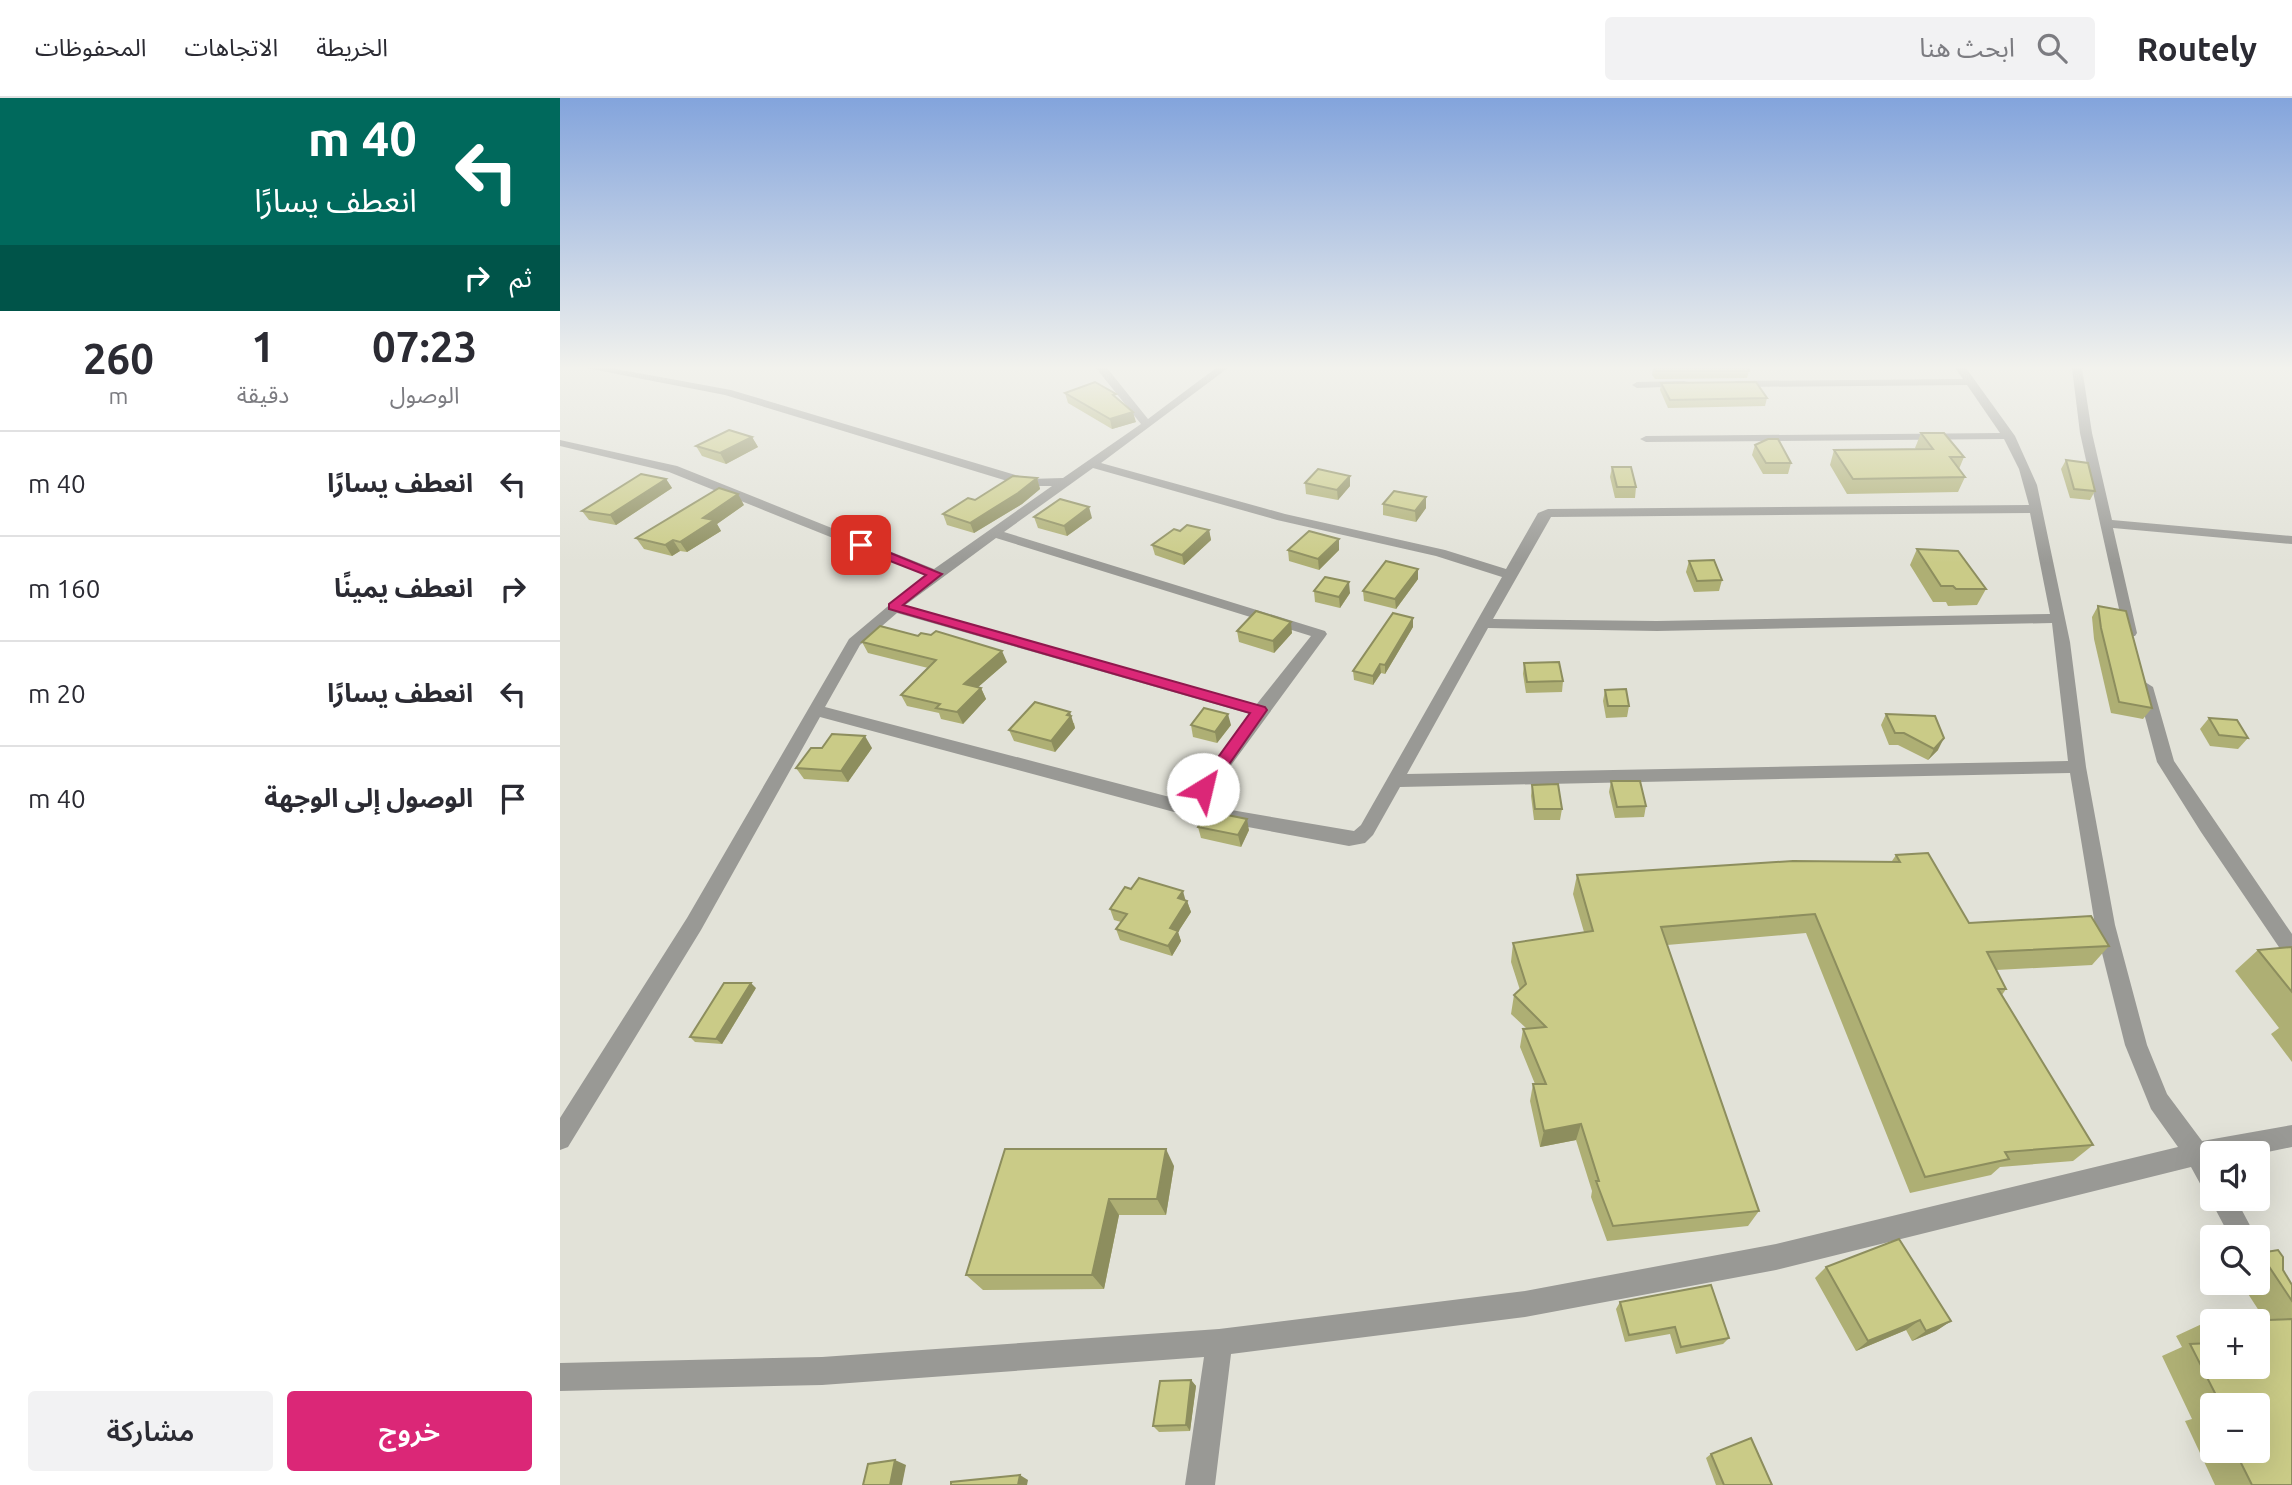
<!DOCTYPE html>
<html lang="ar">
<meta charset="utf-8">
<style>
:root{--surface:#fff;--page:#f2f2f3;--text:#2b2b33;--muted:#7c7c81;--line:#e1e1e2;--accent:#db2777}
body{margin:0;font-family:Ubuntu,"Noto Sans Arabic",sans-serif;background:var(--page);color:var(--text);direction:rtl;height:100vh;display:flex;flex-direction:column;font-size:26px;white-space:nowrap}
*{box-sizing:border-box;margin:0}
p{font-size:23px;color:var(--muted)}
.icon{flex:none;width:38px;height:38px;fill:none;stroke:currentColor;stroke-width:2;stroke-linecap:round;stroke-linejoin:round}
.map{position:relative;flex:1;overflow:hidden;direction:ltr}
.panel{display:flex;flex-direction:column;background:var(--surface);width:560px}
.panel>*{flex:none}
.guide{background:#00695c;color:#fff;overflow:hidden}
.tools{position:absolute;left:1640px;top:1043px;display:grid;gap:14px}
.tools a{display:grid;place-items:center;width:70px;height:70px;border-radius:7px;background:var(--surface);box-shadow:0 7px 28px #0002;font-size:35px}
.pin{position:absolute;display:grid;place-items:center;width:60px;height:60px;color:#fff;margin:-30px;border-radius:14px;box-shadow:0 4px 10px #0006}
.me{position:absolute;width:77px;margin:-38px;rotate:36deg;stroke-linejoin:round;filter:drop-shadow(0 0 5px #0008)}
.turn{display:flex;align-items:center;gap:24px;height:147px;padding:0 28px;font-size:32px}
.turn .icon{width:91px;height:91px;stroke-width:2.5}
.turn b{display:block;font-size:49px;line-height:60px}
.then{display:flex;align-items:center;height:66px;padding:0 28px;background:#0003;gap:14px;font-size:26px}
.eta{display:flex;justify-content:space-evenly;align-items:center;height:119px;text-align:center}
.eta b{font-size:42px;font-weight:600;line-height:49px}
.button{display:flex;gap:14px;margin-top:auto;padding:14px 28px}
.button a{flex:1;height:80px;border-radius:7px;background:var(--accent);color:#fff;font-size:28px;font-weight:600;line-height:80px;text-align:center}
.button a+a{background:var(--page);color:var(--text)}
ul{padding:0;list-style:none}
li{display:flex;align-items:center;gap:21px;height:105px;padding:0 28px;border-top:2px solid var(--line)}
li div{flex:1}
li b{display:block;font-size:26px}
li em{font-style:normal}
header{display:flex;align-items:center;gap:42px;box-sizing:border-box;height:98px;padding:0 35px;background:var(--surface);border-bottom:2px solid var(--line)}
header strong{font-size:33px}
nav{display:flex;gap:38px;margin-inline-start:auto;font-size:24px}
.search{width:490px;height:63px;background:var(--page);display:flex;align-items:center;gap:18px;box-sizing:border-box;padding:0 24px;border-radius:7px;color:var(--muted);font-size:26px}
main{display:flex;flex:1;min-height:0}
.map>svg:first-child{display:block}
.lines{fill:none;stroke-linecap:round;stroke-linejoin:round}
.minor{fill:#999995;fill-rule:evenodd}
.wall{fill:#aeaf74;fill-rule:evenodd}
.shaded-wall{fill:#8d8e5e}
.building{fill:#cacb87;stroke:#8d8e5e;stroke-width:2}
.route{fill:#db2777;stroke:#8e194d;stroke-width:2}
</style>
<header>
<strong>Routely</strong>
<div class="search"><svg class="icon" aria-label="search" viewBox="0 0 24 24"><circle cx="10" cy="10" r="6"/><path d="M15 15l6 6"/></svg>ابحث هنا</div>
<nav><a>الخريطة</a><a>الاتجاهات</a><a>المحفوظات</a></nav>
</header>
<main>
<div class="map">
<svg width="1732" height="1387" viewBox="0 0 1732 1387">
<rect width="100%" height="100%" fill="#e2e2d8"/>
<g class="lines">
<g class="minor">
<path d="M26 270H51L171 292 469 381 503 380 581 326 536 270H547L588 321 656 270H668L541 365 725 416 885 452 946 471 978 415 988 411 1469 407 1459 371 1444 341 1086 344 1080 341 1086 338 1440 335 1407 287 1176 289 1171 286 1176 283 1403 281 1395 270H1406L1455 338 1477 387 1510 544 1526 669 1555 827 1587 947 1607 996 1642 1043 1732 1027V1049L1698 1056 1652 1055V1094L1643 1091 1631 1069 1216 1172 965 1219 671 1256 655 1387H625L644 1259 262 1287 0 1293V1265L262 1259 659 1231 965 1193 1216 1146 1618 1049 1591 1011 1565 947 1535 827 1510 675 840 689 813 737 805 745 789 748 629 718 260 619 141 832 8 1049 0 1052V1020L127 820 289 541 365 477 109 374 0 348V342L117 368 374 471 492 388H464L165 297ZM533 370 717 422 876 458 942 479 801 727 794 733 642 707 765 539 767 536 765 533 444 434ZM1470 415 1490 516 1097 523 933 521 991 419ZM436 440 751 538 696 607 344 508ZM337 515 690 616 625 703 265 609 300 547ZM1492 525 1508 663 847 676 928 530 1097 533Z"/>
<polygon points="1512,270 1522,270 1532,335 1552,422 1732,438 1732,446 1553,430 1577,535 1575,538 1565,538 1520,335"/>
<polygon points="1124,283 1128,284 1128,288 1077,290 1072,287 1077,284"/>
<polygon points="1585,584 1593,589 1614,663 1732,836 1732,861 1725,858 1641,734 1597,664 1577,589"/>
<polygon points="1652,1096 1652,1101 1676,1101 1696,1139 1670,1139 1650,1101"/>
</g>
</g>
<g class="wall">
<polygon points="1093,270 1188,270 1189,273 1187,280 1095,281 1092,277"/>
<polygon points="1101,285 1207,300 1205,308 1108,310 1100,292"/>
<polygon points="505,295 576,324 552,331 508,305"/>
<polygon points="1361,335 1404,359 1399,371 1405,379 1398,394 1287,396 1270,367 1274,352 1356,351 1355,350"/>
<polygon points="192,339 198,349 166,366 142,358 136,348"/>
<polygon points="1195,347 1231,365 1228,376 1203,376 1192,357"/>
<polygon points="1506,362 1535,393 1530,402 1510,400 1501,371"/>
<polygon points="1052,369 1076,389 1075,400 1055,400 1050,379"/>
<polygon points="477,380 480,391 462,406 414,435 387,427 383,416 415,402"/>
<polygon points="106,381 112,390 56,427 29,422 22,413"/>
<polygon points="745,385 790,388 778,402 746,396"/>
<polygon points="823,406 866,410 856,424 823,417"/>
<polygon points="184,407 157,426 161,433 127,454 120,453 112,458 84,451 76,440"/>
<polygon points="474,419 532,420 507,438 478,430"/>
<polygon points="649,432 651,442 624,467 595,457 592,447 620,433"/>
<polygon points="779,441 779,452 759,472 729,463 728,452"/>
<polygon points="1357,451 1426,491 1417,507 1388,508 1386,504 1373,504 1350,467"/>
<polygon points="1129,463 1162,482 1159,493 1134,494 1126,474"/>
<polygon points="858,471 858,481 836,511 804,503 803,493"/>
<polygon points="754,493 790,495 780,510 755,504"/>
<polygon points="1538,508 1592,610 1583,621 1551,615 1534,541 1532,519"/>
<polygon points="853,520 853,529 825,576 821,575 813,587 794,582 793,573"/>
<polygon points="677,533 732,535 714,555 679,544"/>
<polygon points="302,544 447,564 418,589 421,590 426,601 403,626 381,621 379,615 347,608 341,597 368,570 308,555"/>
<polygon points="964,565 1003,583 1002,594 966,595 963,576"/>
<polygon points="1045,592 1069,608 1067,619 1046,620 1043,603"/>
<polygon points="1326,616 1378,652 1368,662 1338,647 1329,647 1321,627"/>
<polygon points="1649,620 1688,640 1678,651 1650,648 1640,631"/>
<polygon points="514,625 515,630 495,654 454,643 449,632"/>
<polygon points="631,627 671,627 657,645 633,639"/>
<polygon points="262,650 312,650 288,684 244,681 236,670"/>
<polygon points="1051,683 1086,708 1084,719 1055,720 1049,694"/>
<polygon points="972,687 1002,711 1000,722 974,722 971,698"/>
<polygon points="638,729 689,732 681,749 641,740"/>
<polygon points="1336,757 1409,825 1549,848 1532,867 1436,872 1446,891 1442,897 1533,1047 1513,1063 1440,1069 1431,1077 1350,1095 1246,835 1107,847 1199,1113 1188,1128 1047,1143 1031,1099 1032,1093 1016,1042 980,1049 970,1003 973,986 975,986 960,949 963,931 967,931 951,916 954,897 960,892 951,864 953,845 1024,834 1013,796 1017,777 1332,763"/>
<polygon points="626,803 627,803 631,814 618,834 621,843 612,858 560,842 556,831 561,824 554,822 550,811"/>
<polygon points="1732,849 1732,964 1711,936 1719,930 1675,873 1698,852"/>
<polygon points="196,890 162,946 135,944 130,939"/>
<polygon points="445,1051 614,1068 606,1117 559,1117 544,1191 423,1192 406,1177"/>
<path d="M1700 1155 1723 1172 1732 1187V1387H1655L1625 1323 1632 1321 1602 1258 1622 1249 1616 1238 1644 1225 1652 1224V1269L1705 1222 1681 1185H1698V1156ZM1652 1307H1698V1353H1652Z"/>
<polygon points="1266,1169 1391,1223 1376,1233 1352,1243 1346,1232 1296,1253 1255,1180"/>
<polygon points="1060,1204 1169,1240 1163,1246 1116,1256 1110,1236 1065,1244 1056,1211"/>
<polygon points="631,1282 636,1288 630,1333 599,1334 593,1328"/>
<polygon points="1151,1356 1212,1387 1156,1387 1146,1360"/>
</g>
<g class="shaded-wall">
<polygon points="573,314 576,324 552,331 550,321"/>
<polygon points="192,339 198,349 166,366 160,355"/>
<polygon points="790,378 790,388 778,402 777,392"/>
<polygon points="477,380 480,391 462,406 414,435 410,425"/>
<polygon points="106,381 112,390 56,427 50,417"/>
<polygon points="178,396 184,407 157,426 161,433 127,454 120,444 143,420"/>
<polygon points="866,399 866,410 856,424 855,413"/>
<polygon points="529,409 532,420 507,438 504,428"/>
<polygon points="649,432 651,442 624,467 622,457"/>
<polygon points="779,441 779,452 759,472 758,461"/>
<polygon points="113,442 120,453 112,458 105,447"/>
<polygon points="858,471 858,481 836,511 835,501"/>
<polygon points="789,484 790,495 780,510 779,499"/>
<polygon points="853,520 853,529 825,576 825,567"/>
<polygon points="731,524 732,535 714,555 713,543"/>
<polygon points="442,553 447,564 409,597 404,586"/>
<polygon points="820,566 821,575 813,587 813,578"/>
<polygon points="421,590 426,601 403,626 397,614"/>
<polygon points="510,614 515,630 495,654 491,643"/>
<polygon points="668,616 671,627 657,645 655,634"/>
<polygon points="305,638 312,650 288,684 281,673"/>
<polygon points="1384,640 1378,652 1368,662 1374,651"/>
<polygon points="687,721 689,732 681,749 678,737"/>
<polygon points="623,793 626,804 618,800"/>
<polygon points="627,803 631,814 618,834 621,843 612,858 608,848 610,830"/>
<polygon points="191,885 196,890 162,946 156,941"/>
<polygon points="1021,1026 1016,1042 980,1049 984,1033"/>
<polygon points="606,1051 614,1068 606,1117 597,1101"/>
<polygon points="549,1101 559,1117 544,1191 532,1177"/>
<polygon points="1360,1222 1346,1232 1296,1253 1308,1243"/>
<polygon points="1391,1223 1376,1233 1352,1243 1366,1233"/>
<polygon points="631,1282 636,1288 630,1333 626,1327"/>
<polygon points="335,1362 346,1367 342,1387 330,1387"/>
<polygon points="460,1377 468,1382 467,1387 458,1387"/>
</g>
<g class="building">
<polygon points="1094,270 1188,270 1189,273 1096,273"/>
<polygon points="535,284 556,296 553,297 573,314 550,321 505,295"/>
<polygon points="1196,284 1207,300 1110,302 1101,285"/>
<polygon points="169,332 192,339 160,355 136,348"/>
<polygon points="1361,335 1384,335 1404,359 1390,359 1405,379 1293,381 1274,352 1373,351"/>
<polygon points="1208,341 1218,341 1231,365 1206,365 1195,347"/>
<polygon points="1506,362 1528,365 1535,393 1514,391"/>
<polygon points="1052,369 1071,369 1076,389 1057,389"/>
<polygon points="758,371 790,378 777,392 745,385"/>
<polygon points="81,376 106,381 50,417 22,413"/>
<polygon points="453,378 477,380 458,395 410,425 383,416 408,400 415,402"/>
<polygon points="159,390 178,396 143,420 154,422 120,444 113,442 105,447 76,440"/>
<polygon points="834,393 866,399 855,413 823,406"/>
<polygon points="500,401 529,409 504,428 474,419"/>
<polygon points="627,427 649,432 622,457 592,447 614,431 620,433"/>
<polygon points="749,433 779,441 758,461 728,452"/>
<polygon points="1357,451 1398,453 1426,491 1396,491 1393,488 1381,488"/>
<polygon points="1154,462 1162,482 1137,483 1129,463"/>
<polygon points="826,463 858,471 835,501 803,493"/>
<polygon points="765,479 789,484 779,499 754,493"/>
<polygon points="1538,508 1566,513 1592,610 1559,604 1541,530"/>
<polygon points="696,513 731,524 713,543 677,533"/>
<polygon points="833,515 853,520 825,567 820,566 813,578 793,573"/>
<polygon points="320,528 358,538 361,535 371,537 376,533 442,553 404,586 421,590 397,614 376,610 380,606 341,597 376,562 302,544"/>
<polygon points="999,564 1003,583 967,584 964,565"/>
<polygon points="1066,591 1069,608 1048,608 1045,592"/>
<polygon points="475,604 510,614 507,617 511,618 491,643 449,632"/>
<polygon points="644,610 668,616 655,634 631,627"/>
<polygon points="1326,616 1375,618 1384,640 1374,651 1344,635 1335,635"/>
<polygon points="1649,620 1677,622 1688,640 1659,637"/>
<polygon points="272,636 305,638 281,673 236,670 251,650 262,650"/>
<polygon points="1051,683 1080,683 1086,708 1057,709"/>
<polygon points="998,686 1002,711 975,711 972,687"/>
<polygon points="647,713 687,721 678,737 638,729"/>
<polygon points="1368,755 1409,825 1531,818 1549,848 1427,854 1446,891 1438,891 1533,1047 1445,1054 1449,1061 1365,1079 1255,816 1101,829 1199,1113 1053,1128 1036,1083 1039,1083 1021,1026 984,1033 973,986 986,986 963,931 986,929 954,897 966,886 953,845 1033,833 1017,777 1233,763 1340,764 1336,757"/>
<polygon points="579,780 623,793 618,800 627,803 610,830 618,833 608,848 556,831 567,816 550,811 565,789 571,791"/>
<polygon points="1732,849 1732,894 1698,852"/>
<polygon points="164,885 191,885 156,941 130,939"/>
<polygon points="445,1051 606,1051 597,1101 549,1101 532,1177 406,1177"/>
<polygon points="1339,1141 1391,1223 1366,1233 1360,1222 1308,1243 1266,1169"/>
<polygon points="1718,1152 1723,1159 1723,1172 1732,1187 1732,1203 1700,1155"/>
<polygon points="1151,1187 1169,1240 1121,1249 1115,1229 1069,1237 1060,1204"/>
<polygon points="1732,1221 1732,1387 1692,1387 1675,1353 1698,1353 1698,1307 1661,1307 1630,1246 1652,1245 1652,1269 1698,1269 1698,1223 1681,1223"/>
<polygon points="1652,1224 1652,1239 1644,1225"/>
<polygon points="631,1282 626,1327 593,1328 600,1283"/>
<polygon points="1191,1340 1212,1387 1164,1387 1151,1356"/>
<polygon points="335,1362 330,1387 303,1387 308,1366"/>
<polygon points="460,1377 458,1387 391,1387 391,1384"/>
</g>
<linearGradient id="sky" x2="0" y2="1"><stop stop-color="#83a4dc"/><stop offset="0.58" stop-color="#f2f2ed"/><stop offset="1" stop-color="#f2f2ed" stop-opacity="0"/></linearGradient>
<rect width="1732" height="465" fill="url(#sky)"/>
<polygon class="route" points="301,443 382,476 343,507 705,609 707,612 649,695 638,695 635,691 638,687 690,615 329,511 329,506 366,477 297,450 297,444"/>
</svg>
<div class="tools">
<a><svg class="icon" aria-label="sound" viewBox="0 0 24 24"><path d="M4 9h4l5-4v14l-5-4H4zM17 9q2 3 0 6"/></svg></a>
<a><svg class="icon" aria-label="search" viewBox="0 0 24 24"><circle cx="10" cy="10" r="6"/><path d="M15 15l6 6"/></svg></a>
<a>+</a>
<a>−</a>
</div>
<div class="pin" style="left:301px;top:447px;background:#d93025"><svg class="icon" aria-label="arrive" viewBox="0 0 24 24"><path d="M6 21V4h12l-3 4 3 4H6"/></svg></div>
<svg class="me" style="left:643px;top:691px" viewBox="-20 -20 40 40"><circle r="19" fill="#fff"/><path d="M0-13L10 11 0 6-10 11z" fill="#db2777"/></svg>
</div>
<section class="panel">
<div class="guide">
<div class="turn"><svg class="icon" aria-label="left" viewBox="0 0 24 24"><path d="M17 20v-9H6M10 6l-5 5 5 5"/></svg><div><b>40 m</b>انعطف يسارًا</div></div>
<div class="then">ثم<svg class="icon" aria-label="right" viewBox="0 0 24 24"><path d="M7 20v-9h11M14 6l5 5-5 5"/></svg></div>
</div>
<div class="eta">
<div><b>07:23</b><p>الوصول</p></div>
<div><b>1</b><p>دقيقة</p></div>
<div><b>260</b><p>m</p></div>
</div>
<ul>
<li><svg class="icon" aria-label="left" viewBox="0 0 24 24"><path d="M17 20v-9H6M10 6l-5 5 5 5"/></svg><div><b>انعطف يسارًا</b></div><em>40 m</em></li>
<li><svg class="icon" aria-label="right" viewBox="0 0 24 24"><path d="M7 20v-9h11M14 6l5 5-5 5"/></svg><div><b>انعطف يمينًا</b></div><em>160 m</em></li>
<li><svg class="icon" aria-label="left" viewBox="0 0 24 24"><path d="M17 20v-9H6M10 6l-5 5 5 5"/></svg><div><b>انعطف يسارًا</b></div><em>20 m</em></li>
<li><svg class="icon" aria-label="arrive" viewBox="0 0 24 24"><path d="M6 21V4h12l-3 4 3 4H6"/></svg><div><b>الوصول إلى الوجهة</b></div><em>40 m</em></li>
</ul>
<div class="button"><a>خروج</a><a>مشاركة</a></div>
</section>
</main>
